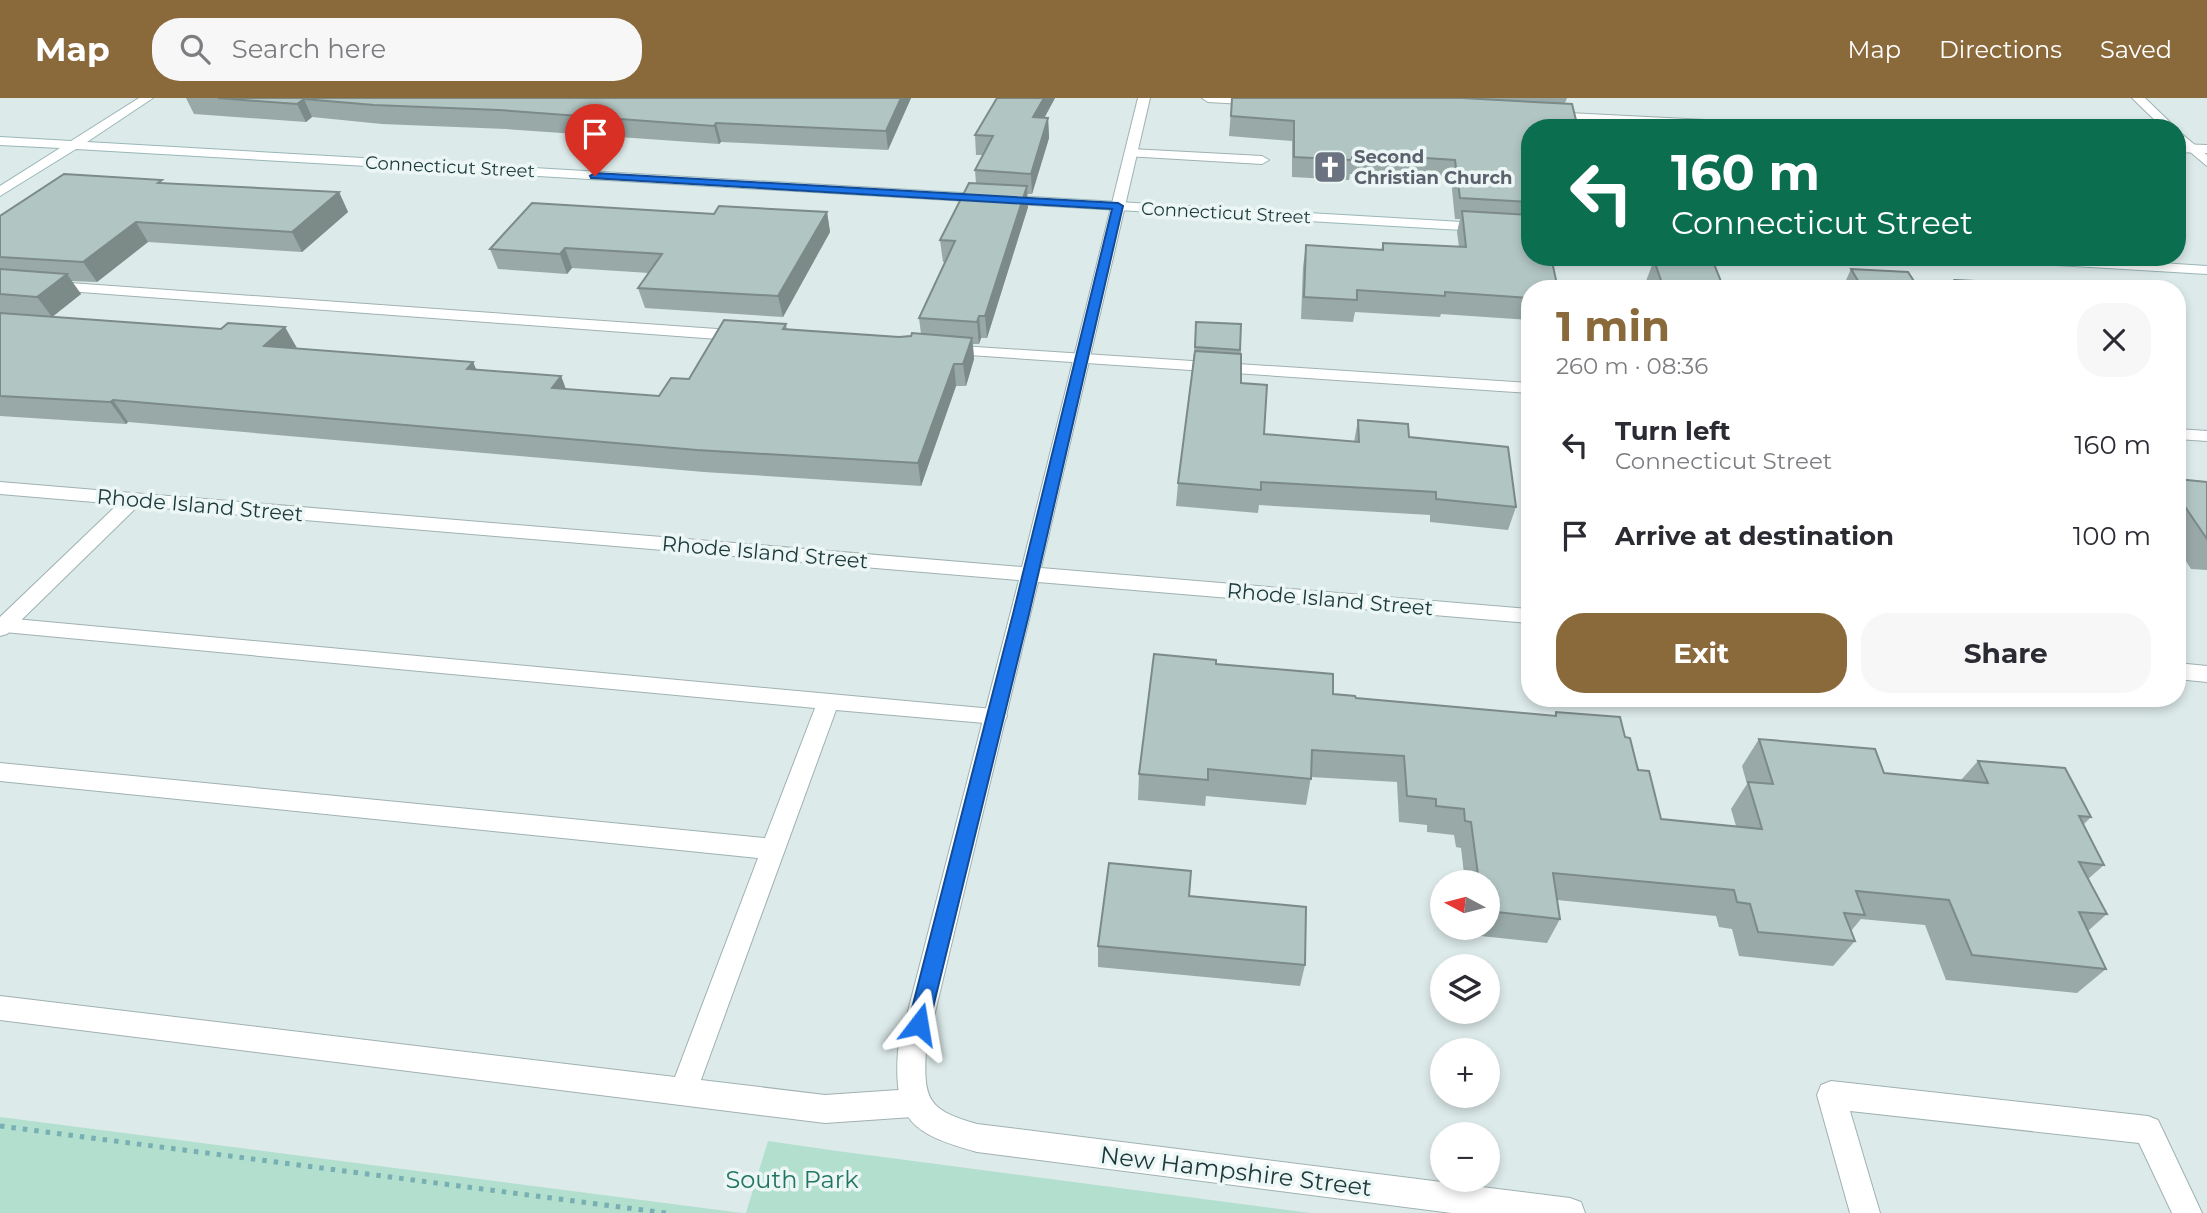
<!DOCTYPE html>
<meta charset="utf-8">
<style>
:root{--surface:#fff;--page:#f7f7f7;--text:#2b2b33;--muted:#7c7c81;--accent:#8a693b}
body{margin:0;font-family:Montserrat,sans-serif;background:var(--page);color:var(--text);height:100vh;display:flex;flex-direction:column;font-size:26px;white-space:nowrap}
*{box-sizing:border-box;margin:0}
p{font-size:23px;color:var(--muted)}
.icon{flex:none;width:38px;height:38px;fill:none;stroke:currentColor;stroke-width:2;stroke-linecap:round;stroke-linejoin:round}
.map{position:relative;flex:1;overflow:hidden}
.side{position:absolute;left:1521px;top:182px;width:665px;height:427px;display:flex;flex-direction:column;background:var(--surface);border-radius:28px;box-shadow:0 4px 10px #0003}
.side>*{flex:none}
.hud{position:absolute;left:1521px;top:21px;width:665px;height:147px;border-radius:28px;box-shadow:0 4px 10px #0003;background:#0b6e4f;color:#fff;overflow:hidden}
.needle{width:46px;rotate:277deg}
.fabs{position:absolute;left:1430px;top:772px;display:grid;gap:14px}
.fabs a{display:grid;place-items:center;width:70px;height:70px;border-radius:50%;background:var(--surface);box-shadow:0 4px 10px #0003;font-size:35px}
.pin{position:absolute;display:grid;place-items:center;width:60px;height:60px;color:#fff;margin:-72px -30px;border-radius:50% 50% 50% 0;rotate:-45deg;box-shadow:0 0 7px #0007}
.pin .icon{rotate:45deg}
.me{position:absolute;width:77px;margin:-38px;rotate:14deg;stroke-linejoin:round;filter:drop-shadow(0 0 5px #0008)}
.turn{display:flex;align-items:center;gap:24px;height:147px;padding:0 35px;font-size:32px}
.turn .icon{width:91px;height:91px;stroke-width:2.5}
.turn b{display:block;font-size:49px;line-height:60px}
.round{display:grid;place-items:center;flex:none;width:74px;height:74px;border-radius:28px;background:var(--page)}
.headline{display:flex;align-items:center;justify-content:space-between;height:119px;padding:0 35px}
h1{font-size:42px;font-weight:700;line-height:52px;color:var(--accent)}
.action{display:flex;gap:14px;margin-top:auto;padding:14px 35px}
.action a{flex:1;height:80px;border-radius:28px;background:var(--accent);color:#fff;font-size:28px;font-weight:700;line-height:80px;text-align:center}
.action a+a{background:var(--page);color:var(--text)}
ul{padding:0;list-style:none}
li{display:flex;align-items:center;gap:21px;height:91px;padding:0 35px}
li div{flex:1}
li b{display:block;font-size:26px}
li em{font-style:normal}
header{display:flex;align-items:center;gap:42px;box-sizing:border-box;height:98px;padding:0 35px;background:var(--accent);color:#fff}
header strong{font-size:33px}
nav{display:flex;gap:38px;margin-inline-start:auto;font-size:24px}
.search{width:490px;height:63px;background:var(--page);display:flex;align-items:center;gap:18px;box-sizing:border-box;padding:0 24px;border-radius:28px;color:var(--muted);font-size:26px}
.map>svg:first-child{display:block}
.green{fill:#b2dfce}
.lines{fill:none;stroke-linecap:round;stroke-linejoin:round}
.lane-casing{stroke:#9fb1b1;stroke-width:2}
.street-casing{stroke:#9fb1b1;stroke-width:2}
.secondary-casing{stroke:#9ab6b7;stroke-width:2}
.path{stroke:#78afb2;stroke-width:5;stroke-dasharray:4.5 7;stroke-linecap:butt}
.lane{fill:#fff;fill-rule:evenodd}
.street{fill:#fff;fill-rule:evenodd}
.secondary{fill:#fff;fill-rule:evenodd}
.wall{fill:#98a9a8}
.shaded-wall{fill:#7c8a88}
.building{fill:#b1c5c3;stroke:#7c8a88;stroke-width:2}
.route{fill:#1a73e8;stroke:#114b97;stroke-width:2}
.labels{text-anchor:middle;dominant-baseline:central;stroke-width:7;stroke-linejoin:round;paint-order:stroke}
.far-worship-label{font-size:18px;font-weight:bold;fill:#5b616d;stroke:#ecf7f5;text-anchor:start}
.far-street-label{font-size:18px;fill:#1c383b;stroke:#ecf7f5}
.street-label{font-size:21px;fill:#1c383b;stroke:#ecf7f5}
.near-street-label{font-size:24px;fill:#1c383b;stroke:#ecf7f5}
.near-park-label{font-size:24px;fill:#227661;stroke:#ecf7f5}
</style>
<header>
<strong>Map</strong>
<div class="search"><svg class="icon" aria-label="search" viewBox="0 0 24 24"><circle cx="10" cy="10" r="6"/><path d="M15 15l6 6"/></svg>Search here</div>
<nav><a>Map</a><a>Directions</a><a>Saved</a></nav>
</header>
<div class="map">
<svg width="2207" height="1115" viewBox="0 0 2207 1115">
<rect width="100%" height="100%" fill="#dceae9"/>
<g class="green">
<polygon points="0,1019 742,1115 0,1115"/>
<polygon points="768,1043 837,1053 1310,1115 746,1115"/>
</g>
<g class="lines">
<defs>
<g id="lane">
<polygon points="1202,0 1264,0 1267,3 1261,7 1208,4"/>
<polygon points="1549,14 1786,26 1792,30 1707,30 1545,21 1543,18"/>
<polygon points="2177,46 2207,47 2207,55 2177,54"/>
<polygon points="1131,51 1262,58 1269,62 1262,66 1126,58 1125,55"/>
<polygon points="0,180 745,233 753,238 745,243 0,188"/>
<polygon points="945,247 1530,285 1530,295 939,255 937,252 939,249"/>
<polygon points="2177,331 2207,333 2207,343 2177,341"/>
<polygon points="4,520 1004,612 1007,618 1004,624 996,626 836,612 701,982 825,997 913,991 923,995 927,1005 923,1015 913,1019 825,1025 0,922 0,898 675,979 758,760 0,683 0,665 765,740 815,610 4,534 0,533 0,521"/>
<polygon points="1831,983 2148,1018 2158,1022 2202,1115 2172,1115 2139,1045 1850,1013 1880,1115 1850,1115 1817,997 1821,987"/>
</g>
<g id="street">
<path d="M1138 0H1150L1041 470 1530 511V525L1038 484 926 952C923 1002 928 1012 977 1026L1570 1100 1581 1104 1585 1115H1452L977 1054C912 1036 893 1023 898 952L1019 482 138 408 7 536 0 538V519L118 406 0 396V384L1022 469Z"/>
<polygon points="2132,0 2145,0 2176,30 2163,30"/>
<polygon points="2177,32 2207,57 2207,68 2177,43"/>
<polygon points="2177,565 2207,568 2207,584 2177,581"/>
</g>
<g id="secondary">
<polygon points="139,0 153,0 87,44 1530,128 1530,136 76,51 0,98 0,88 60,50 0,47 0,39 71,43"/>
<polygon points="1983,159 2068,159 2207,168 2207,176 1990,163"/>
</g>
</defs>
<use href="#lane" class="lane-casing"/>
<use href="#street" class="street-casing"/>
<use href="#secondary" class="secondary-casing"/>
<polyline class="path" points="0,1028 666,1115"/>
<use href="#lane" class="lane"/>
<use href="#street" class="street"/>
<use href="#secondary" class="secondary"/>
</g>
<g class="wall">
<polygon points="186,0 911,0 888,52 721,44 719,46 506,31 382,26 312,19 306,24 194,16"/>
<polygon points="997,0 1055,0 1044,20 1048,20 1049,40 1032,96 1027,96 1028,109 987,240 981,240 979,246 973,246 974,261 966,288 956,288 921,388 704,374 128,324 126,326 0,318 0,118 164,86 339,94 348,114 302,154 148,144 97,184 71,183 81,196 52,219 297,251 473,264 476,272 561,278 566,291 659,298 786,226 787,231 899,239 921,236 919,220 945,164 943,164 940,142 976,86 975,72 983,57 976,57 975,37"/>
<polygon points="1232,0 1567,0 1565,5 1530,30 1530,222 1441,216 1440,219 1355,214 1353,224 1301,221 1303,169 1306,147 1381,152 1383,145 1459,149 1457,134 1460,121 1455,121 1451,82 1350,76 1349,82 1292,79 1292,43 1229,38"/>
<polygon points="827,114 830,134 783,219 645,210 638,190 649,175 572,170 567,176 498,171 490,151 714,116"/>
<polygon points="1654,162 1724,191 1649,191 1646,183"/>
<polygon points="1851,171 1919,191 1842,191"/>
<polygon points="1955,182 2085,191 1950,191"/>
<polygon points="1196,224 1241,226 1241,285 1264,336 1354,344 1358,322 1409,339 1516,409 1508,432 1430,424 1430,417 1259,407 1258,415 1176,408 1178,385 1194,255"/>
<polygon points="2177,381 2207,384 2207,472 2191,471 2177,449"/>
<polygon points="1216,566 1333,596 1356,600 1554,618 1556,614 1625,639 1661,721 1736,728 1731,711 1747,686 1742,668 1759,641 1884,675 1961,682 1978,663 2091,719 2083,727 2104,767 2088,781 2107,816 2088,833 2106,871 2077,895 1946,882 1925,827 1861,821 1851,833 1855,843 1833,868 1739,858 1732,831 1719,829 1716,818 1557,802 1560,821 1547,845 1471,837 1470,830 1488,830 1488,784 1465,784 1461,750 1456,749 1454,737 1427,734 1427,727 1399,724 1397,684 1311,679 1306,707 1206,698 1205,708 1138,702 1139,676"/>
<polygon points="1189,798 1305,867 1300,888 1098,869 1098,848"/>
</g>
<g class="shaded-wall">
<polygon points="901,0 911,0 888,52 886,33"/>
<polygon points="1044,0 1055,0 1034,39 1033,19"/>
<polygon points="304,1 312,19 306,24 297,6"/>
<polygon points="1048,20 1049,40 1032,96 1031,76"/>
<polygon points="716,25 721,44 719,46 714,28"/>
<polygon points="1027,88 1028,109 987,240 985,218"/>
<polygon points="339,94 348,114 302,154 292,134"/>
<polygon points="827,114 830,134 783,219 778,198"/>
<polygon points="136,124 148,144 97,184 83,164"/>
<polygon points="565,150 572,170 567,176 560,156"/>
<polygon points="67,176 81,196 52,219 37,199"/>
<polygon points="979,218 981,240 979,246 977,224"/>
<polygon points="285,229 297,250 264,248"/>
<polygon points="972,240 974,261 966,288 963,266"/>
<polygon points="473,264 482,285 467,271"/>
<polygon points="954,266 956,288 921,388 918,365"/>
<polygon points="561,278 569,300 552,290"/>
<polygon points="113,302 128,324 126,326 110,304"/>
</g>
<g class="building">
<polygon points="218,0 901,0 886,33 716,25 714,28 499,12 374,7 304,1 297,6"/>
<polygon points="997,0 1044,0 1033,19 1048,20 1031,76 975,72 993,38 975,37"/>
<polygon points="1232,0 1462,0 1572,6 1578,30 1530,30 1530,104 1460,100 1455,62 1352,55 1352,62 1294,59 1294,23 1231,18"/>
<polygon points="64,76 162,82 158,85 339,94 292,134 136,124 83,164 0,159 0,118"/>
<polygon points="969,85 1027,88 985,218 979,218 977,224 919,220 955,143 940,142"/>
<polygon points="532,105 714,116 719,108 827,114 778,198 638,190 662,156 565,150 560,156 490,151"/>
<polygon points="1462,113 1530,117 1530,159 1551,159 1558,191 1530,191 1530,200 1445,194 1445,198 1357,192 1357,202 1304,199 1306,147 1383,152 1383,145 1466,149"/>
<polygon points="1654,162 1714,166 1724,191 1664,191"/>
<polygon points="0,171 67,176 37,199 0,196"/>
<polygon points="1851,171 1908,174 1919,191 1863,191"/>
<polygon points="1955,182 2018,185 2085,191 1962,191"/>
<polygon points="0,215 221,231 228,225 285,229 264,248 473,264 467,271 561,278 552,290 659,298 671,280 689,281 724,222 786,226 783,231 899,239 911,238 912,235 972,240 963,266 954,266 918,365 697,352 113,302 110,304 0,298"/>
<polygon points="1196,224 1241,226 1240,252 1195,249"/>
<polygon points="1195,253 1241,256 1241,285 1267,287 1264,336 1359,344 1358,322 1408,326 1409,339 1508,349 1516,409 1436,401 1436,394 1261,384 1261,392 1178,385"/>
<polygon points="2177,381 2207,384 2207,441 2177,397"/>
<polygon points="1154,556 1216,562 1216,566 1333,576 1333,596 1355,598 1356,600 1556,618 1556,614 1620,619 1625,639 1630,640 1638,672 1649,673 1661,721 1762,731 1748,684 1773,686 1759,641 1875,651 1884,675 1988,685 1978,663 2065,670 2091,719 2079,718 2104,767 2079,764 2107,816 2079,814 2106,871 1972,857 1949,802 1856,793 1865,817 1844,815 1855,843 1758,834 1750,806 1737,804 1734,792 1553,775 1560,821 1488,813 1488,784 1479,784 1471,724 1465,723 1464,711 1436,708 1436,701 1407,698 1404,658 1312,652 1311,681 1208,671 1208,682 1139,676"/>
<polygon points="1109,765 1191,773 1189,798 1306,809 1305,867 1098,848"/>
</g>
<polygon class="route" points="595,75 1118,105 1123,108 1029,516 929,926 926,933 919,936 911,933 908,926 1013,516 1112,111 591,80 590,78"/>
<defs>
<symbol id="church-square" viewBox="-11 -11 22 22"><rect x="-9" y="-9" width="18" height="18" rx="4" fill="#6b7280" stroke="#ecf7f5"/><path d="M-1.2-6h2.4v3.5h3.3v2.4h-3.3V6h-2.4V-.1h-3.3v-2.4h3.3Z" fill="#fff"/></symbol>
</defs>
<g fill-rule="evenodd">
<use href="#church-square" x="1311" y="50" width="38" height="38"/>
</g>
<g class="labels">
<g class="far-worship-label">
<text x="1354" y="59">Second<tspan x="1354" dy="21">Christian Church</tspan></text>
</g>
<g class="far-street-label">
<text transform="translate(450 69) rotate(3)">Connecticut Street</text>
<text transform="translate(1226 115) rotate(3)">Connecticut Street</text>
</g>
<g class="street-label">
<text transform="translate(200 407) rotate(5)">Rhode Island Street</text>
<text transform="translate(765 454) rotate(5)">Rhode Island Street</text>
<text transform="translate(1330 501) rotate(5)">Rhode Island Street</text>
</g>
<g class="near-street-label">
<text transform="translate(1236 1073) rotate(7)">New Hampshire Street</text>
</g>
<g class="near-park-label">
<text x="792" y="1081">South Park</text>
</g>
</g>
</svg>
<div class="fabs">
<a><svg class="needle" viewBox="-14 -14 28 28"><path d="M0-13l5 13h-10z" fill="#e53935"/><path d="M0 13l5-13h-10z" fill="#7c7c81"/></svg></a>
<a><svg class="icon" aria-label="layers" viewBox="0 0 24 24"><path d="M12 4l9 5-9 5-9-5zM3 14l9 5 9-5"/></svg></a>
<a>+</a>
<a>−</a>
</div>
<div class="pin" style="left:595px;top:78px;background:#d93025"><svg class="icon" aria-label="arrive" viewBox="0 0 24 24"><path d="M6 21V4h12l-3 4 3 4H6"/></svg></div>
<svg class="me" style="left:919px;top:926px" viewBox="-20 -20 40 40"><path d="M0-17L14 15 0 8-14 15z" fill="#1a73e8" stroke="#fff" stroke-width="4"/></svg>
<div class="hud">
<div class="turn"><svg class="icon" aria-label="left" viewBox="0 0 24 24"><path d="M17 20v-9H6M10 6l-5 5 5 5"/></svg><div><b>160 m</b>Connecticut Street</div></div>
</div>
<section class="side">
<div class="headline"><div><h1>1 min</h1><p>260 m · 08:36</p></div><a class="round"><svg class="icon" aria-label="close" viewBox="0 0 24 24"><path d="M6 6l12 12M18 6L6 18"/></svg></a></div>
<ul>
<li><svg class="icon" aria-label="left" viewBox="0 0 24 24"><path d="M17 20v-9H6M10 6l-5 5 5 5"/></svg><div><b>Turn left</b><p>Connecticut Street</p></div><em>160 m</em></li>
<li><svg class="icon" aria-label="arrive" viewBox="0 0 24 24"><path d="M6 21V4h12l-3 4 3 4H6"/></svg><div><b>Arrive at destination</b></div><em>100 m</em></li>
</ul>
<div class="action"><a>Exit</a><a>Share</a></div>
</section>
</div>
